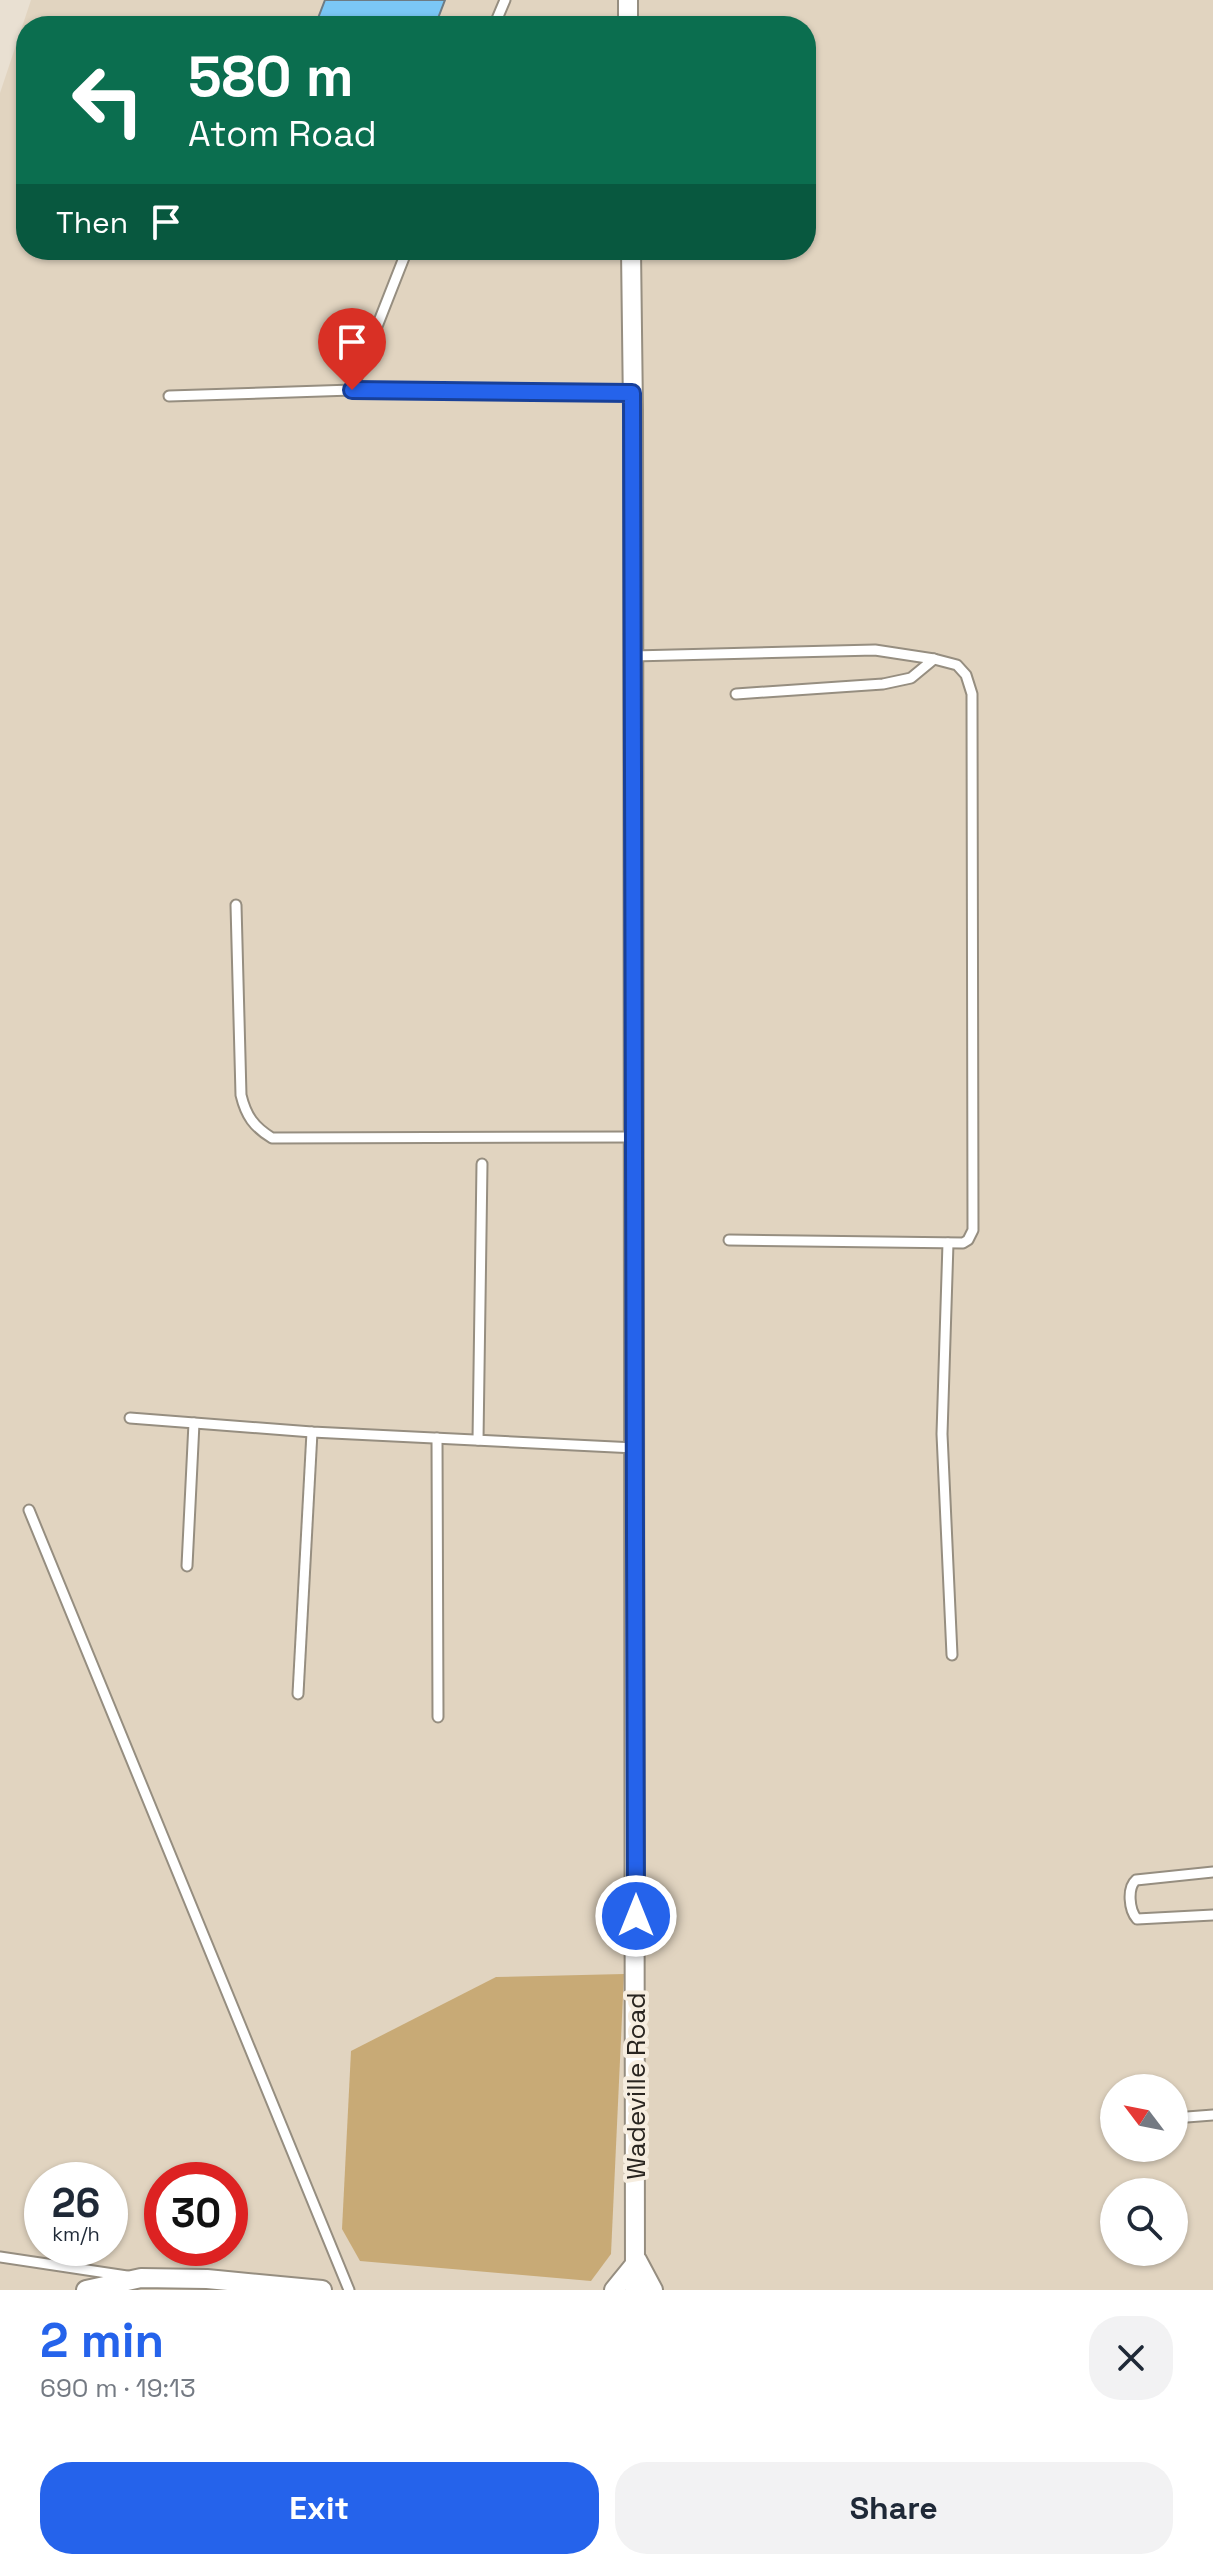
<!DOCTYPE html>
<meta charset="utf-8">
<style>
:root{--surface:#fff;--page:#f2f2f3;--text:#1f2937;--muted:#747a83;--accent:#2563eb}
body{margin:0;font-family:"Space Grotesk",sans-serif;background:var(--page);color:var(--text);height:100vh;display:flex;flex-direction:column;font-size:30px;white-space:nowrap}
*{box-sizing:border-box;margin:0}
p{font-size:26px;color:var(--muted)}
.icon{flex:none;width:44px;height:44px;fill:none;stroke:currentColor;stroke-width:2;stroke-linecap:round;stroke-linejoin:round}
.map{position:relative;height:2290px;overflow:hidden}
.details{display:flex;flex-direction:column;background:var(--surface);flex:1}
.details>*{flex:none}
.banner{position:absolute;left:16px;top:16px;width:800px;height:244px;border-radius:32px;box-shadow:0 2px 6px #0004;background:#0b6e4f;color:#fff;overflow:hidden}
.needle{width:52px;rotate:302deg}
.controls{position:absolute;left:1100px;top:2074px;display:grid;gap:16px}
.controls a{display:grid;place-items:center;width:88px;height:88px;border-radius:50%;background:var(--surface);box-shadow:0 2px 6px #0004;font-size:40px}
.speed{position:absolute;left:24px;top:2162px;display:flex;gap:16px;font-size:40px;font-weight:700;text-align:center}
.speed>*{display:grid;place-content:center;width:104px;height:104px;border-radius:50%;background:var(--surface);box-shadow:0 2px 6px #0004;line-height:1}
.speed small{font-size:20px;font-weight:400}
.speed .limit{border:12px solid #d22;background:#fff;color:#111}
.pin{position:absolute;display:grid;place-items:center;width:68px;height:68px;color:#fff;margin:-82px -34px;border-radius:50% 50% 50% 0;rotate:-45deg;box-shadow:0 0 8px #0007}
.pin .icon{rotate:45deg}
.me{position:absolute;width:88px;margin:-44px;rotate:0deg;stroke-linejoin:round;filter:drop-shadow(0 0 6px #0008)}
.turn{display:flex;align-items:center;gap:28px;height:168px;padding:0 40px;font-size:36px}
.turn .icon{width:104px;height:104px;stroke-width:2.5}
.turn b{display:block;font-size:56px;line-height:68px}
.then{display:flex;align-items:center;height:76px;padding:0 40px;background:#0003;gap:16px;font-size:30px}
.round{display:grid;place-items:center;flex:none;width:84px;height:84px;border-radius:32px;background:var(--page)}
.head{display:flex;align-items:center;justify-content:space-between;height:136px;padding:0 40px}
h1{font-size:48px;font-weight:600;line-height:60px;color:var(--accent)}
.button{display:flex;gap:16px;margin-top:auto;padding:16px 40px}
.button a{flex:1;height:92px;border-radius:32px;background:var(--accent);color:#fff;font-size:32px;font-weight:600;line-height:92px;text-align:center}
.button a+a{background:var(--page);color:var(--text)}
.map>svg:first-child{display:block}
.built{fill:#e1d4c0;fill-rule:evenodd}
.green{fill:#c8aa76}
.building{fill:#7bc7f6;stroke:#6d7b84;stroke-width:2}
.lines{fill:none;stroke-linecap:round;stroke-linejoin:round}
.lane-casing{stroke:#968e80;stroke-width:13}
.street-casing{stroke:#968e80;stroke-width:22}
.lane{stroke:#fff;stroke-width:9}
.street{stroke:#fff;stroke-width:18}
.route-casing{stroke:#184099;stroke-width:20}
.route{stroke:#2563eb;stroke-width:14}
.labels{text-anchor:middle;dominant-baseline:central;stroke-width:8;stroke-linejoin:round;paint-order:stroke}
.street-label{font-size:26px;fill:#292520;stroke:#f6eddf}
</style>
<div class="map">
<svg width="1213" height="2290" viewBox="0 0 1213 2290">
<rect width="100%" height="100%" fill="#e9e0d2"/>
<path class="built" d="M31 0H1213V2290H0V93ZM26 26H806V250H26ZM1114 2088H1174V2148H1114ZM42 2180H110V2248H42ZM162 2180H230V2248H162ZM1114 2192H1174V2252H1114Z"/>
<polygon class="green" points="624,1974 611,2254 591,2281 360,2261 342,2229 351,2051 496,1977"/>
<polygon class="building" points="325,0 445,0 435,26 315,26"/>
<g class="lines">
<defs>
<g id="lane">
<polyline points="494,26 505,0"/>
<polyline points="352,390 407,250"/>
<polyline points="169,396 352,390 632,393"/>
<polyline points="633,656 875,650 934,659 957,665 966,675 972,694 973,1230 968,1240 963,1243 729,1240"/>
<polyline points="736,694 883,684 911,678 934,659"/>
<path d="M236 905 241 1095C246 1116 254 1127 272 1138L634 1137"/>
<polyline points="948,1243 942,1434 952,1655"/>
<polyline points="130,1418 312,1432 635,1448"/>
<polyline points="437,1438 438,1717"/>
<polyline points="478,1440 482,1164"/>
<polyline points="29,1510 349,2290"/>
<polyline points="187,1566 194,1423"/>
<polyline points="298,1694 312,1432"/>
<path d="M1213 1872 1136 1880C1127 1888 1129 1910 1137 1919L1213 1915"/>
<polyline points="1174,2118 1213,2115"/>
<polyline points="1137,2148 1137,2149"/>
<polyline points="0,2257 127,2276"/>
</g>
<g id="street">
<polyline points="628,0 628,26"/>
<polyline points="631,250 633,410 635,2290"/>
<polyline points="637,2260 653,2290"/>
<polyline points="86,2290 141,2278 207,2279 322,2290"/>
<polyline points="614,2290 636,2263"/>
</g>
</defs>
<use href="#lane" class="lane-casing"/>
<use href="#street" class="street-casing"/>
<use href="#lane" class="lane"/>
<use href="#street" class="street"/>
</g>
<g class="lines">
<defs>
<polyline id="route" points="352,390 632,393 636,1916"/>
</defs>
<use href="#route" class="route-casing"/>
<use href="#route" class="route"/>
</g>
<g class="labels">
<g class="street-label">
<text transform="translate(636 2086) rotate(-90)">Wadeville Road</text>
</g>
</g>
</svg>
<div class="controls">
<a><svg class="needle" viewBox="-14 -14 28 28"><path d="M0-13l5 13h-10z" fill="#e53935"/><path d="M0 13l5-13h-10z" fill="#747a83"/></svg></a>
<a><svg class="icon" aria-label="search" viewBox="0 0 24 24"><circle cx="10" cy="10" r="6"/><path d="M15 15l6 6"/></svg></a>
</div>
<div class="speed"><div>26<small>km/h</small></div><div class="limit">30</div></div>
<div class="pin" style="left:352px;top:390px;background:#d93025"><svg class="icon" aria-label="arrive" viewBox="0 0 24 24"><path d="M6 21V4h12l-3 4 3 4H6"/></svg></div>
<svg class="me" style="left:636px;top:1916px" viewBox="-20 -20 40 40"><circle r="17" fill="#2563eb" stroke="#fff" stroke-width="3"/><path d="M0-11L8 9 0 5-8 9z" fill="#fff"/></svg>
<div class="banner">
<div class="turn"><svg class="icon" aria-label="left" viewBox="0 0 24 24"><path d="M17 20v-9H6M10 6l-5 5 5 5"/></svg><div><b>580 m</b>Atom Road</div></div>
<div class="then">Then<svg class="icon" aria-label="arrive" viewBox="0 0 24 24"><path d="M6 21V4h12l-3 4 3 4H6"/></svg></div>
</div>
</div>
<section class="details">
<div class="head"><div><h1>2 min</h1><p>690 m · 19:13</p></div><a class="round"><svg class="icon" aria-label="close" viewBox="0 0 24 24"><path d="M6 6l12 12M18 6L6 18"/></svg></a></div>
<div class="button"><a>Exit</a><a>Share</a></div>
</section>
